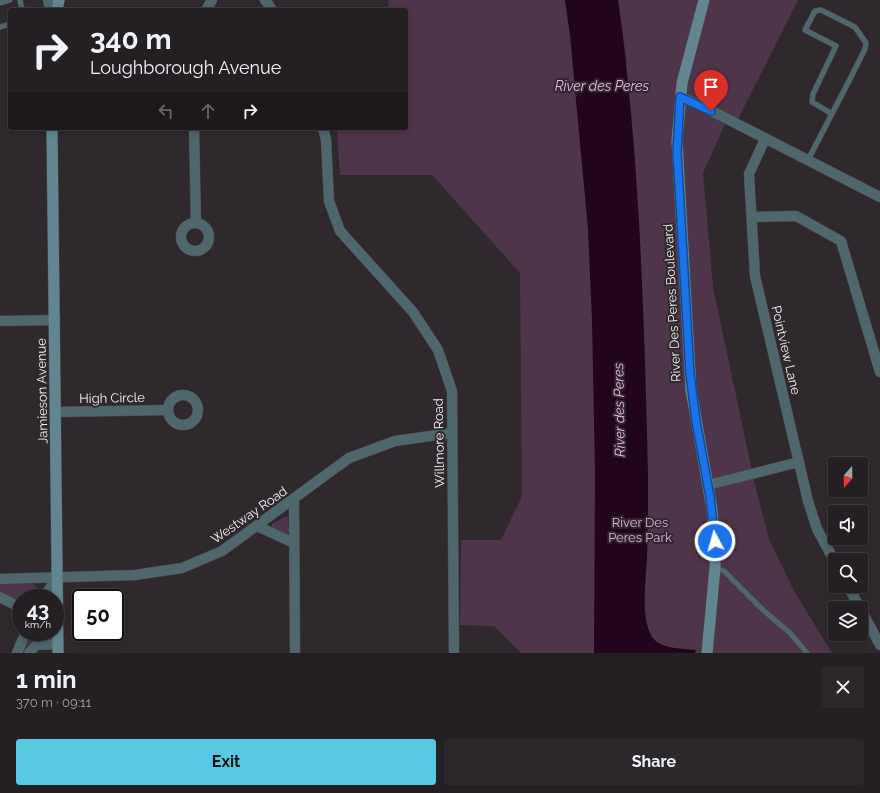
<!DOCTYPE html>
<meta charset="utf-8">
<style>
:root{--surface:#231f22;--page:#2b272a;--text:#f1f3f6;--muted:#a3a2a5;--line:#403d40;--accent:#57c9e2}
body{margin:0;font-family:Raleway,sans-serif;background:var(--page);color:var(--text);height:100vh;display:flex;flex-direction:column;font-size:15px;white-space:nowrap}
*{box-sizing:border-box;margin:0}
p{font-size:13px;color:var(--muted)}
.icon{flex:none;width:22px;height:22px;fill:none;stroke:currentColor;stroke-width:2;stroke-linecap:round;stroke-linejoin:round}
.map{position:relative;height:653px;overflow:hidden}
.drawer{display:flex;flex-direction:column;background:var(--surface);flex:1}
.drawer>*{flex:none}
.banner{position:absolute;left:8px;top:8px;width:400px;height:122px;border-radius:4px;box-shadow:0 2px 6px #0003,0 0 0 1px var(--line);background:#231f22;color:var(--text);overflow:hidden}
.needle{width:26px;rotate:200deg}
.controls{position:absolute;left:828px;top:457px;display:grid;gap:8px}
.controls a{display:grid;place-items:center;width:40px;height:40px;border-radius:4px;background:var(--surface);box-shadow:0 2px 6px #0003,0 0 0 1px var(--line);font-size:20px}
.speed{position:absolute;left:12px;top:589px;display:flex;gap:8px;font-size:20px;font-weight:700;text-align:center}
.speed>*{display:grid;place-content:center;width:52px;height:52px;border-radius:50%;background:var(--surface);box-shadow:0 2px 6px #0003,0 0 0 1px var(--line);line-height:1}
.speed small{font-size:10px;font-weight:400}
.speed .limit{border:2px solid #111;border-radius:6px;background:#fff;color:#111}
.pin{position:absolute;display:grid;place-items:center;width:34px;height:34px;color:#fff;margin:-41px -17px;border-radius:50% 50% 50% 0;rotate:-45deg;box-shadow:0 0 4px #0007}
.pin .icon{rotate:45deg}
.me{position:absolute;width:44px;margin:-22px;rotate:354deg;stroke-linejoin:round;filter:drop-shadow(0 0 3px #0008)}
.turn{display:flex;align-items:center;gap:14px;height:84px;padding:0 16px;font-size:18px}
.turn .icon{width:52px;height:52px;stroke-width:2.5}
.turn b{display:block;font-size:28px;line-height:34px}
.lanes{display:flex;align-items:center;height:38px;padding:0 16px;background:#0003;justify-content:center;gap:20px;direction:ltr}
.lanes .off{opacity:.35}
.round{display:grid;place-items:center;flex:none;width:42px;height:42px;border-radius:4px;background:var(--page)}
.summary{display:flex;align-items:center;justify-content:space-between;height:68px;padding:0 16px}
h1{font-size:24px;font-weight:700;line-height:30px}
.cta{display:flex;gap:8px;margin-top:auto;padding:8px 16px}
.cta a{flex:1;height:46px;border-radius:4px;background:var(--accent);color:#111;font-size:16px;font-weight:700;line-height:46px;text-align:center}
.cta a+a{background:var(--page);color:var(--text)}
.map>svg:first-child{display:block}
.green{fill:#4f3549}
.water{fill:#22051d}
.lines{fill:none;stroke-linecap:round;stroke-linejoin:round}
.service-casing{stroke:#4b4549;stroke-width:6}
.minor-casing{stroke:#4b4549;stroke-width:11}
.secondary-casing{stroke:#4b4549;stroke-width:12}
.service{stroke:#4f666c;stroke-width:5}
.minor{stroke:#4f666c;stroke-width:10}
.secondary{stroke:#618690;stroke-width:11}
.route-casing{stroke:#114b97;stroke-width:10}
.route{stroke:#1a73e8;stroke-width:7}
.labels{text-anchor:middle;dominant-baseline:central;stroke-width:4;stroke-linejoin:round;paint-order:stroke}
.street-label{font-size:13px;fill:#f4f1f3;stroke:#2f292d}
.park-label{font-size:13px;fill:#e6a8d7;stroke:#2f292d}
.water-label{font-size:14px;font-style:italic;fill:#f3b5e5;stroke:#2f292d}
</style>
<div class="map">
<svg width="880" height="653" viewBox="0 0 880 653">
<rect width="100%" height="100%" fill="#2f292d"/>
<g class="green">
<polygon points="389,0 565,0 570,35 627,65 618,0 798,0 738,119 729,115 703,173 713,287 755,485 769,539 794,591 832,653 521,653 494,626 460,625 461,540 501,540 522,496 520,273 432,175 340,175 337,128 406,128 406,10 388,10"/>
<polygon points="284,517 288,517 288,519 289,532 286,535 272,528 272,524"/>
<polygon points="0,583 33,584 37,587 32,598 21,598 21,602 0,591"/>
<polygon points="32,632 41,632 42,638 31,641 23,653"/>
</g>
<path class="water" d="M565 0H618C640 156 644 314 648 472 648 500 648 529 647 558 646 580 641 613 650 633 657 650 681 648 696 650L695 653H594L595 473 592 320 588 230 570 35Z"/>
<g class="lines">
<defs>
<g id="service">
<polyline points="20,0 22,10"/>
<polyline points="0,3 10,0"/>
<polyline points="0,27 10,24"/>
<polyline points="808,160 850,79 865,49 866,43 855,27 821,10 815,11 805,30 836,46 813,94 812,102 832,114"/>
<polyline points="715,568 724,571 762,609 790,633 807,653"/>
</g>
<g id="minor">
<polyline points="48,0 50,10"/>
<polyline points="265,0 272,10"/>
<polyline points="206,10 212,0"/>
<polyline points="680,97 698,104 880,197"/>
<polyline points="194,128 196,223"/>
<polyline points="323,128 326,140 329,201 340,231 413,312 438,350 452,391 454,653"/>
<polyline points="765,139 749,174 755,276 808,501 817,529 835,562"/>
<polyline points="752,217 796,216 841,241 880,372"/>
<circle cx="195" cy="237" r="14"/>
<polyline points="0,321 55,320"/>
<circle cx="183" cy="410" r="15"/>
<polyline points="57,412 168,410"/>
<polyline points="708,485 799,462"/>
<polyline points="294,499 295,653"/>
<polyline points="257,526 294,543"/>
<polyline points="0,579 135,575 182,568 222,551 349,458 395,441 452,433"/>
<polyline points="848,586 860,608"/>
<polyline points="0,597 21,608"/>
<polyline points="43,598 57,578"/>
<polyline points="861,610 880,645"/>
<polyline points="17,653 26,632"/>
<polyline points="29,653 36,645 58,644"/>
</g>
<g id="secondary">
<polyline points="704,0 682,83 677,141 691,390 712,509 715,541 715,568 707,653"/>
<polyline points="57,10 59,0"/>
<polyline points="52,128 58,653"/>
</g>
</defs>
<use href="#service" class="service-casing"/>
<use href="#minor" class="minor-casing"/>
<use href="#secondary" class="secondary-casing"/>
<use href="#service" class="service"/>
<use href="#minor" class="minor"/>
<use href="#secondary" class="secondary"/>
</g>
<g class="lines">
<defs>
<polyline id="route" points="711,111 680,97 677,153 690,374 696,421 710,497 715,541"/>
</defs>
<use href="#route" class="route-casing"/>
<use href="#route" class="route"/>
</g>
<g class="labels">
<g class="street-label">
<text transform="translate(672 303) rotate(-93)">River Des Peres Boulevard</text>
<text transform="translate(786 350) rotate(77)">Pointview Lane</text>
<text transform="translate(42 391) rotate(-91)">Jamieson Avenue</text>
<text transform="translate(112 398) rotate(-1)">High Circle</text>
<text transform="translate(439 443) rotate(-91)">Willmore Road</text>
<text transform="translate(249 515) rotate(-35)">Westway Road</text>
</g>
<g class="park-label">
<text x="640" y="522">River Des<tspan x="640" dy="15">Peres Park</tspan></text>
</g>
<g class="water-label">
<text x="602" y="86">River des Peres</text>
<text transform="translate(619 410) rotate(-91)">River des Peres</text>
</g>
</g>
</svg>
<div class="controls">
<a><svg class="needle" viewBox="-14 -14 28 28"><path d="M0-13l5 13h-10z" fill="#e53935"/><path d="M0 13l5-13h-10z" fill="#a3a2a5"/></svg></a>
<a><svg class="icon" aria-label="sound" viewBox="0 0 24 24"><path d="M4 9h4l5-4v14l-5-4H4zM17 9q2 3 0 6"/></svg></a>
<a><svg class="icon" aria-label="search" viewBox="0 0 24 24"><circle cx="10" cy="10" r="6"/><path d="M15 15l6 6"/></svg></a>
<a><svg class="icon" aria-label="layers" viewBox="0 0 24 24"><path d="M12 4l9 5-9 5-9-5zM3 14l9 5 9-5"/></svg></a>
</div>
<div class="speed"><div>43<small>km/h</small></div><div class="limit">50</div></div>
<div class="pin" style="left:711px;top:111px;background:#d93025"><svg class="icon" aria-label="arrive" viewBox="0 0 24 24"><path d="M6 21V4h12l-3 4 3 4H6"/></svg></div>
<svg class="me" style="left:715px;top:541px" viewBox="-20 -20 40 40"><circle r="17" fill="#1a73e8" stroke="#fff" stroke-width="3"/><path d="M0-11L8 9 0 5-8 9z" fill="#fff"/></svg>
<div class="banner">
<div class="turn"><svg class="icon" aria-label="right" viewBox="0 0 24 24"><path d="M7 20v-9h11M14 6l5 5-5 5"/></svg><div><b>340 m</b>Loughborough Avenue</div></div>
<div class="lanes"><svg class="icon off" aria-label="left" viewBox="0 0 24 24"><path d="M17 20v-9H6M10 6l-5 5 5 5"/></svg><svg class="icon off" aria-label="ahead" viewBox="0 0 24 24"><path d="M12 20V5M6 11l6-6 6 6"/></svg><svg class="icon" aria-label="right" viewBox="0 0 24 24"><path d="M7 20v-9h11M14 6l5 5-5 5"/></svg></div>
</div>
</div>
<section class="drawer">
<div class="summary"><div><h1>1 min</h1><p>370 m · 09:11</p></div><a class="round"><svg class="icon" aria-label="close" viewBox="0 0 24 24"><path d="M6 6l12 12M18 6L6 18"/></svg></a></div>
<div class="cta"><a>Exit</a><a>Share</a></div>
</section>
